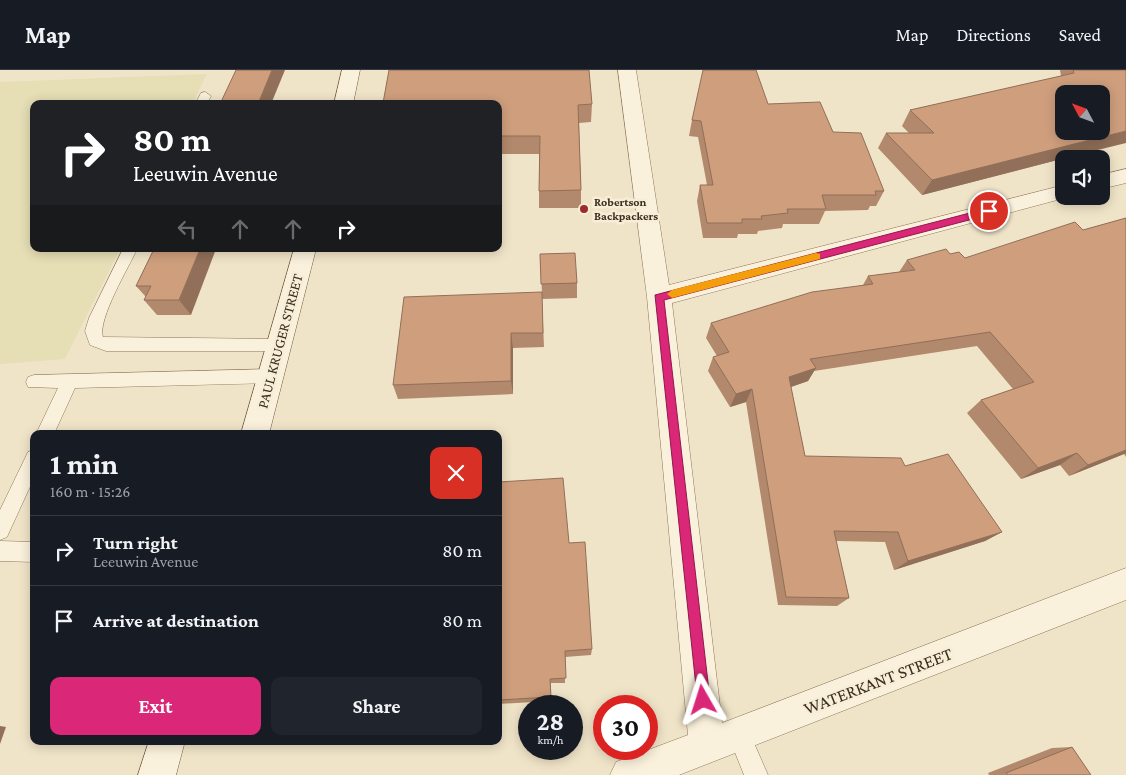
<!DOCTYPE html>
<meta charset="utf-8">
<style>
:root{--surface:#171b24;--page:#20242c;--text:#f1f3f6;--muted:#9ea1a6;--line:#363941;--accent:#db2777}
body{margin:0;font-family:"Crimson Pro",serif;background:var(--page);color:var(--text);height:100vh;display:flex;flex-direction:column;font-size:19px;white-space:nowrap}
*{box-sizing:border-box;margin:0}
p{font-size:16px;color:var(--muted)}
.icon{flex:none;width:28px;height:28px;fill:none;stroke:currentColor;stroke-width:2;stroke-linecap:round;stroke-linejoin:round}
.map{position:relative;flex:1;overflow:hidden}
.panel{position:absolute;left:30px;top:360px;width:472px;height:315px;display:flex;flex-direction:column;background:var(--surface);border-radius:10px;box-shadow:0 2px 12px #0003}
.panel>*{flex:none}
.hud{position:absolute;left:30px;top:30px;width:472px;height:152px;border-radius:10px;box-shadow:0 2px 12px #0003;background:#202124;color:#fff;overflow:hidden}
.needle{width:32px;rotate:311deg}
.fabs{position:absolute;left:1055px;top:15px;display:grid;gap:10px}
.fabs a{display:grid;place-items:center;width:55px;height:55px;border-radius:10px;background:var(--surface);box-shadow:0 2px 12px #0003;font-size:25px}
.speed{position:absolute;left:518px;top:625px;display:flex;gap:10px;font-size:25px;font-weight:700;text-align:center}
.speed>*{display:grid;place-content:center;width:65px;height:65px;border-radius:50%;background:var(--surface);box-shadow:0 2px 12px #0003;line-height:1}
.speed small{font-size:12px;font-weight:400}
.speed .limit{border:8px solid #d22;background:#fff;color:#111}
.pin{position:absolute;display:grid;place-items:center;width:42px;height:42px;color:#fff;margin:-21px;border:2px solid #fff;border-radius:50%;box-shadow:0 1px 5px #0007}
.me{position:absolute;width:55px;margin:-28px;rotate:354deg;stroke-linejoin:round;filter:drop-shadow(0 0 4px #0008)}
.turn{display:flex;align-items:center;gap:18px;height:105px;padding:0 20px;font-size:22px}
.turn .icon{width:65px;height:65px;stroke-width:2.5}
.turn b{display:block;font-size:35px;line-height:42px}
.lanes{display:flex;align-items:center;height:48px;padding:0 20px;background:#0003;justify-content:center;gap:25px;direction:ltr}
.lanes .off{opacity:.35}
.round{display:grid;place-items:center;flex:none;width:52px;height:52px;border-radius:10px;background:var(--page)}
.overview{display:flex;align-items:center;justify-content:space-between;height:85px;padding:0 20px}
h1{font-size:30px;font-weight:700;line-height:38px}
.cta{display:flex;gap:10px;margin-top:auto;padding:10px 20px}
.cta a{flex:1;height:58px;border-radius:10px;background:var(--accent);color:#fff;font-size:20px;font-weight:700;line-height:58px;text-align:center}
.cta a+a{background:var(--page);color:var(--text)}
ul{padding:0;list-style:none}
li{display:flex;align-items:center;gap:15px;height:70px;padding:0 20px;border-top:1px solid var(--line)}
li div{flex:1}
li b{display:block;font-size:19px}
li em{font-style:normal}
header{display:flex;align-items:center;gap:30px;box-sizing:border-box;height:70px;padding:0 25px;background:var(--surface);border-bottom:1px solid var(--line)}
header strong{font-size:24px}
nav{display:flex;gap:28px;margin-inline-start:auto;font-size:18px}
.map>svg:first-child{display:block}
.farmland{fill:#e6deb5}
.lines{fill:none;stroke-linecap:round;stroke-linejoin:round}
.lane-casing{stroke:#8d765c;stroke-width:1}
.street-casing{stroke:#8d765c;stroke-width:1}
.secondary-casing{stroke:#6f573f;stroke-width:1}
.lane{fill:#faf1dc;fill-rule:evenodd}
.street{fill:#faf1dc;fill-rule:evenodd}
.secondary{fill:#faf1dc;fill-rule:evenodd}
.wall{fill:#b2896c}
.shaded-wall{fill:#916f58}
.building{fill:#cf9f7d;stroke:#916f58;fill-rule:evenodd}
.route{fill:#db2777;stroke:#8e194d}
.slow{fill:#f59e0b}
.poi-dot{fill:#9e2a2b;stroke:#f7eed8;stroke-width:2}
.labels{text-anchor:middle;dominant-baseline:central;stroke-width:5;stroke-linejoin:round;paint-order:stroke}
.far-poi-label{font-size:12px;font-weight:bold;fill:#3d2e20;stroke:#f7eed8;text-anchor:start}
.street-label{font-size:15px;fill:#3d2e20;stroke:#f7eed8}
.near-street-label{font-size:18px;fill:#3d2e20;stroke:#f7eed8}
</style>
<header>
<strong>Map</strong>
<nav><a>Map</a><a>Directions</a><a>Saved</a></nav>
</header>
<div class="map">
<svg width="1126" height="705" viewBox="0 0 1126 705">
<rect width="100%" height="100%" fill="#f0e4c8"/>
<polygon class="farmland" points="207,4 192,34 34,34 34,179 120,179 65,289 0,294 0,12"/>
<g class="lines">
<defs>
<g id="lane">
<polygon points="205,22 211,26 207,34 195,34 201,23"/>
<path d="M123 179H137C129 197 97 250 103 267L280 269 286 270 288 275 286 280 280 281H106L90 275 85 261 89 248Z"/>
<polygon points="271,299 277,301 279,306 277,311 271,313 75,318 54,364 36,364 58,318 28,317 26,312 28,307 34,305"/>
<polygon points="34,380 34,408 7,467 0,470 0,440 28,382"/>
<polygon points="0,471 34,472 34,492 0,491"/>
<polygon points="739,654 747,657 768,705 744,705 728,665 731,657"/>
</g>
<g id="street">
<polygon points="618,0 636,0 669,215 1064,115 1064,126 1072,126 672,233 722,653 1126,498 1126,530 679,705 610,705 616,692 688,665 647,227"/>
<polygon points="1126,99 1126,113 1101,119 1101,105"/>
</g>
<g id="secondary">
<polygon points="342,0 360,0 353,34 334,34"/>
<polygon points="294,179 316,179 269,364 241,364"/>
<polygon points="149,671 185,671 176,705 138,705"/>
</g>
</defs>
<use href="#lane" class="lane-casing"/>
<use href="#street" class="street-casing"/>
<use href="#secondary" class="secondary-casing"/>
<use href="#lane" class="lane"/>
<use href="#street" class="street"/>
<use href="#secondary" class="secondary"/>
</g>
<g class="wall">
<polygon points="1060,0 1126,0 1069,87 922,125 878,78 886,63 909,63 902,56 910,40 1061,6"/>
<polygon points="383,33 592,34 591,52 579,53 581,120 581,138 539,138 539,84 499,84 499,34 383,34"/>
<polygon points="768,34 833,62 884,121 876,136 870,136 868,140 825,141 819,154 783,154 782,158 758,161 757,164 738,164 737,168 703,168 697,131 700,115 707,115 698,67 689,66 692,50"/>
<polygon points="1126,148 1126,387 1124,384 1069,406 1060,395 1021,409 967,343 981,330 1013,319 977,276 814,301 808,311 791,317 805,386 905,396 1002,462 985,471 894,500 885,472 836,471 849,528 837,536 778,535 746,332 730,337 708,301 713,287 717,286 706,268 711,253 863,215 868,206 899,202 907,190 950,184 965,188 1083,160"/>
<polygon points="154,179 191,245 157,245 144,230 146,227 136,216"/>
<polygon points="540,184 577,213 577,228 542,229 544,277 513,278 513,324 398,329 393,315 542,223"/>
<polygon points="499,412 569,473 592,579 591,585 565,587 565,613 551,613 551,631 499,634"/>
<polygon points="1072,677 1091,705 989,705 988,703 1052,678"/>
</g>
<g class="shaded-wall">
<polygon points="272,0 285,0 271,34 258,34"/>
<polygon points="1126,61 1126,73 1069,87 922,125 932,110 1082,72"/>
<polygon points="200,179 216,179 191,245 179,230"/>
<polygon points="511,263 513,278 513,324 511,311"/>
<polygon points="816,298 808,311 782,320 789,307"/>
<polygon points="752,319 746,332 730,337 736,324"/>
<polygon points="1126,380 1126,383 1124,384 1069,406 1088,395"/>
<polygon points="1077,383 1060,395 1021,409 1038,398"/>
<polygon points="1002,462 985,471 894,500 908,491"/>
<polygon points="0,656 6,657 0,674"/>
</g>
<g class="building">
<polygon points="236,0 272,0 258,34 220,34"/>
<polygon points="389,0 589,0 592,34 578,35 581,120 539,121 540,66 499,66 499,34 393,34 393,33 383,33"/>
<polygon points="703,0 756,0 768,34 820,32 833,62 861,63 884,121 875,121 876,125 822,125 826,139 787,139 788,143 761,146 762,149 742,149 742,153 707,153 700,115 713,115 701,51 692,50"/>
<path d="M1073 0H1126V61L1082 72 932 110 886 63H934L910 40 1074 3ZM1064 24H1101V61H1064Z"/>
<polygon points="1126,148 1126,380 1088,395 1077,383 1038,398 981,330 1034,312 990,262 810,289 816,298 789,307 805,386 901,388 905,396 948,384 1002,462 908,491 898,462 834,461 849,528 786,527 752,319 736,324 713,287 729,282 711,253 812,222 873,214 868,206 915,200 907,190 946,179 950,184 959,182 965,188 1075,152 1083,160"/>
<polygon points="154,179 200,179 179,230 144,230 151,216 136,216"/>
<polygon points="575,183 577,213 541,214 540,184"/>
<polygon points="542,222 543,263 511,263 511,311 393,315 404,227"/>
<polygon points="563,408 569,473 585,472 592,579 565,581 566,608 550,609 551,627 499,630 499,412"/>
<polygon points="1072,677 1091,705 1008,705 1006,703"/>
</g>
<polygon class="route" points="989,138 992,139 992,144 664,230 710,630 708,636 703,638 698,636 655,225"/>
<polygon class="slow" points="816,183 820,184 820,189 672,228 667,224 672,220"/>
<circle class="poi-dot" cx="584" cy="139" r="5"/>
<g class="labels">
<g class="far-poi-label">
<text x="594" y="132">Robertson<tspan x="594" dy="14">Backpackers</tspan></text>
</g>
<g class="street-label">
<text transform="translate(280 271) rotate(-75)">PAUL KRUGER STREET</text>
</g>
<g class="near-street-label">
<text transform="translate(878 611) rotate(-21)">WATERKANT STREET</text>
</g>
</g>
</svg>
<div class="fabs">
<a><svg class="needle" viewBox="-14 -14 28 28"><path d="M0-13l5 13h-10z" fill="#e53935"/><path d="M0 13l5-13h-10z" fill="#9ea1a6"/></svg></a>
<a><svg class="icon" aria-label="sound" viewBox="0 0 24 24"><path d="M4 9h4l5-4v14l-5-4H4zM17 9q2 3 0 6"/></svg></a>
</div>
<div class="speed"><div>28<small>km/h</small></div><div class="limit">30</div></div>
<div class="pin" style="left:989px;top:141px;background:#d93025"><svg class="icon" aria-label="arrive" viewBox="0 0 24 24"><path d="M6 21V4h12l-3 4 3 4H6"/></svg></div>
<svg class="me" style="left:703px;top:630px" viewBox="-20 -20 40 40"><path d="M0-17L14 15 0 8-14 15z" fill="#db2777" stroke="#fff" stroke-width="4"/></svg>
<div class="hud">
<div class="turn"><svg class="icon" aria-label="right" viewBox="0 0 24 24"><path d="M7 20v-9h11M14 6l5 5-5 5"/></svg><div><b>80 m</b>Leeuwin Avenue</div></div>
<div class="lanes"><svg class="icon off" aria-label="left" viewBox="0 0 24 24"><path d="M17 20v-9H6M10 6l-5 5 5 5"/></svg><svg class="icon off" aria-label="ahead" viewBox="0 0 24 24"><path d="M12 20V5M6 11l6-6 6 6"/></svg><svg class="icon off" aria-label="ahead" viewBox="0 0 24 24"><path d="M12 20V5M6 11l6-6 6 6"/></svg><svg class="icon" aria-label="right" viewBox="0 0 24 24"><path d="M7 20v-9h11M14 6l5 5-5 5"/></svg></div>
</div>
<section class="panel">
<div class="overview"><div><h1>1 min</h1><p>160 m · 15:26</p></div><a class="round" style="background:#d93025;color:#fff"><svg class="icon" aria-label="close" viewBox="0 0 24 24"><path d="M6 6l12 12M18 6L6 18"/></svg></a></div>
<ul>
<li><svg class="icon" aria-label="right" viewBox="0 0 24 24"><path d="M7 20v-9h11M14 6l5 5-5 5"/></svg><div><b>Turn right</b><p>Leeuwin Avenue</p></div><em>80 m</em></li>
<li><svg class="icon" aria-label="arrive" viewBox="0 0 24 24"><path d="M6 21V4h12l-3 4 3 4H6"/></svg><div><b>Arrive at destination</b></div><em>80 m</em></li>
</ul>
<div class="cta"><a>Exit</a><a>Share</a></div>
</section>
</div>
